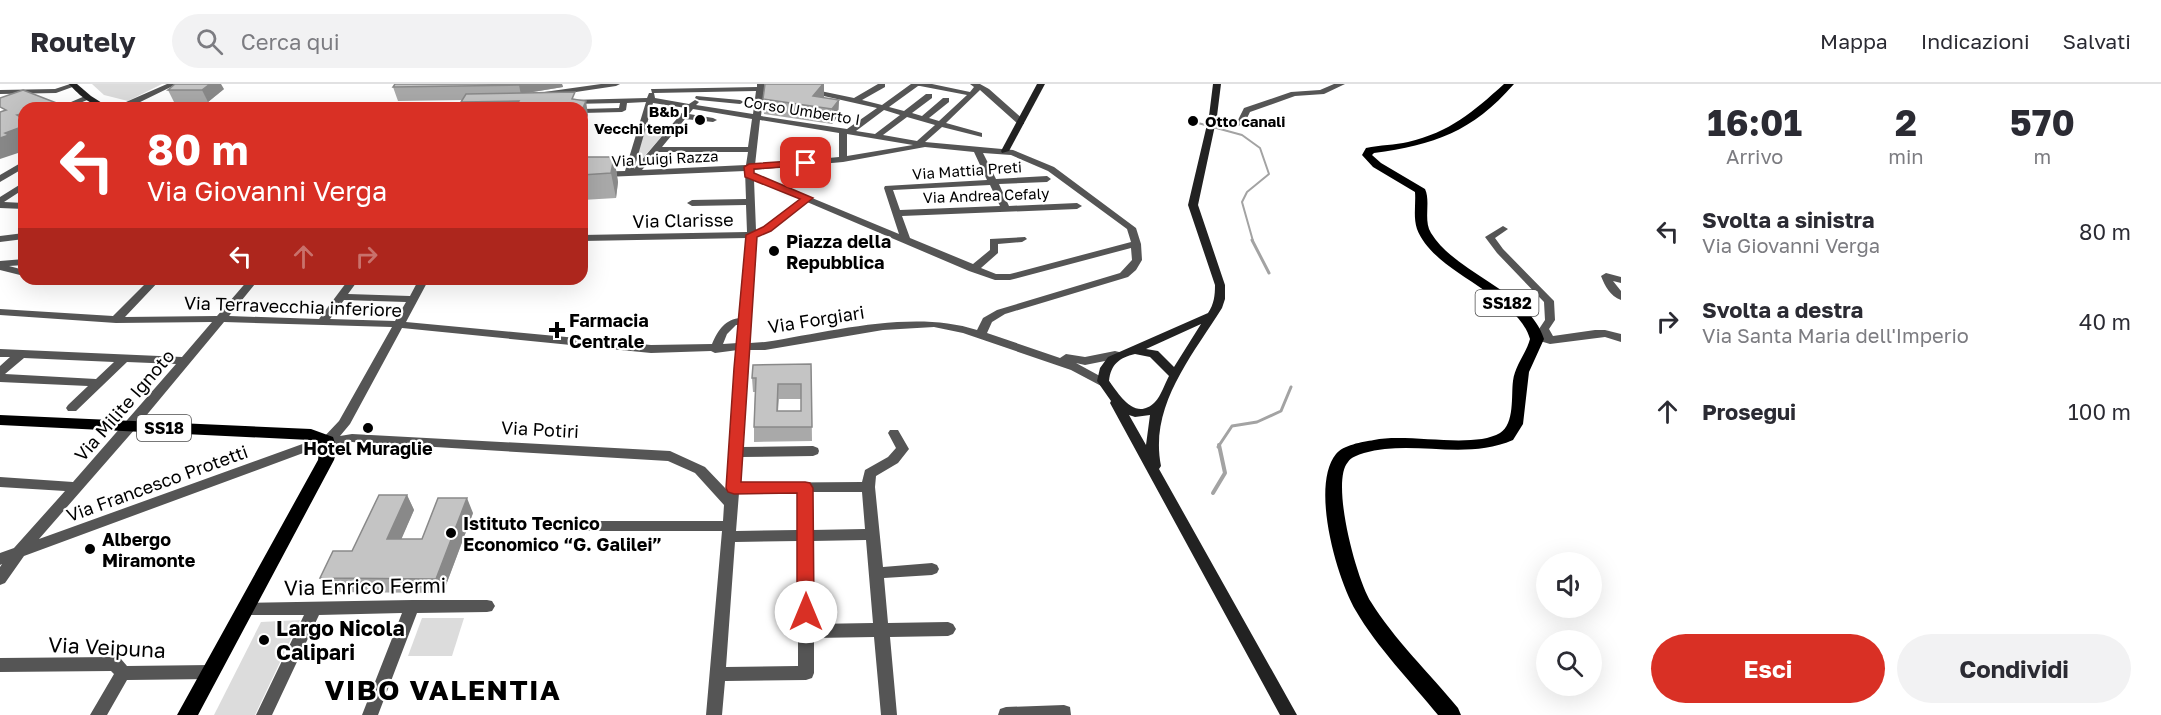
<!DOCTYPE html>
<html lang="it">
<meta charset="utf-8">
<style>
:root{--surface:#fff;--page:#f2f2f3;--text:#2b2b33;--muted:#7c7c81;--line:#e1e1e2;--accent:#d93025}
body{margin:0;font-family:"Golos Text",sans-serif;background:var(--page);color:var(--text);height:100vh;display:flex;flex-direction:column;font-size:22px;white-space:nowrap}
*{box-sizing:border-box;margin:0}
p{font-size:20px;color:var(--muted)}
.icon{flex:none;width:33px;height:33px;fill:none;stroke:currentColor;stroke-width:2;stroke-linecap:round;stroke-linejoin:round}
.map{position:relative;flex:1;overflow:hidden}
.sheet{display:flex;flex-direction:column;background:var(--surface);width:540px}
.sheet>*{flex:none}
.hud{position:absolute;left:18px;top:18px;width:570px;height:183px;border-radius:18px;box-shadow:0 6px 24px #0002;background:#d93025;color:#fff;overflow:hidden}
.controls{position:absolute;left:1536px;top:468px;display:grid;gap:12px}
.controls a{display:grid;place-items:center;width:66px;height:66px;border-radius:50%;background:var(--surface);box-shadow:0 6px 24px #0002;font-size:30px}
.pin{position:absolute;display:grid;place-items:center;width:51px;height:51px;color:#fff;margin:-26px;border-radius:12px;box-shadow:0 3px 9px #0006}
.me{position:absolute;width:66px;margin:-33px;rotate:0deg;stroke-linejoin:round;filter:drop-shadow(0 0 4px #0008)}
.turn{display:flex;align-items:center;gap:21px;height:126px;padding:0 30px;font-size:27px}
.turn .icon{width:78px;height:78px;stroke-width:2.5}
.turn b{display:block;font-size:42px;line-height:51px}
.lanes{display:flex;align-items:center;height:57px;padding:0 30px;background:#0003;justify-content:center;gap:30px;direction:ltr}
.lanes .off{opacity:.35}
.eta{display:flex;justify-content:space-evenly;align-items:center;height:102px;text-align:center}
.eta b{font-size:36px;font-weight:700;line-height:42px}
.primary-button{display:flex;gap:12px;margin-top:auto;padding:12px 30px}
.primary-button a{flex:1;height:69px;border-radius:36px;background:var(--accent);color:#fff;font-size:24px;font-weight:700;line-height:69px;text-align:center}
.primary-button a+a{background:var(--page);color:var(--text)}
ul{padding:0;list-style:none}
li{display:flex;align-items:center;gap:18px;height:90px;padding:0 30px}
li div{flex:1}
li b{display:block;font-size:22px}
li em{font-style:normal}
header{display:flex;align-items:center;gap:36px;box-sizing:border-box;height:84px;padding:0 30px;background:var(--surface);border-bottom:2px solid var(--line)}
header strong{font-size:28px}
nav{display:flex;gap:33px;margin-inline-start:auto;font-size:21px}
.search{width:420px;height:54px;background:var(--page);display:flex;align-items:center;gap:15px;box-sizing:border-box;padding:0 21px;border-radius:33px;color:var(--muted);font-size:22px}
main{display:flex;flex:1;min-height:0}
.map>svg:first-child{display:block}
.green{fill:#dcdcdc}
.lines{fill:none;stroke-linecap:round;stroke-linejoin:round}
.stream-far2{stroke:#a3a3a3;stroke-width:2}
.stream-far1{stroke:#a3a3a3;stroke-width:3}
.stream{stroke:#a3a3a3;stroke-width:4}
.street{fill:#555;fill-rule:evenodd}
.secondary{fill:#222;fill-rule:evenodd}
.primary{fill:#000;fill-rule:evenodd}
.wall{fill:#a9a9a9;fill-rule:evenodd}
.shaded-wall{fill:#898989}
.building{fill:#c4c4c4;stroke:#898989;stroke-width:1.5;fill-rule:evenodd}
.route{fill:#d93025;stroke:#8d1f18;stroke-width:1.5}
.poi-dot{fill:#000;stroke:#fff;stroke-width:2}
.labels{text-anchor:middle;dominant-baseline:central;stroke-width:4.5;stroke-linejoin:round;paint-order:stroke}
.far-street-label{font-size:15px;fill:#000;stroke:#fff}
.far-poi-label{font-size:15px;font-weight:bold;fill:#000;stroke:#fff;text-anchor:end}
.shield{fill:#fff;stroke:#4c4c4c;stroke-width:1.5}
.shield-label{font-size:16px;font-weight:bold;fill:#000}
.street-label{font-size:18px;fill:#000;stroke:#fff}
.poi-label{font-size:18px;font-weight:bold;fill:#000;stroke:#fff;text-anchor:start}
.near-street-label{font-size:21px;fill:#000;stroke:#fff}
.near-poi-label{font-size:21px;font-weight:bold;fill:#000;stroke:#fff;text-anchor:start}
.near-district-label{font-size:28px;font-weight:bold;letter-spacing:1.5px;fill:#000;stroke:#fff}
</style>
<header>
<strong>Routely</strong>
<div class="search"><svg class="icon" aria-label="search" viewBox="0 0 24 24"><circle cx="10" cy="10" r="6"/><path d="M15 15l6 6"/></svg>Cerca qui</div>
<nav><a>Mappa</a><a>Indicazioni</a><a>Salvati</a></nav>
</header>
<main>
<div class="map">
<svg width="1621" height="631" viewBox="0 0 1621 631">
<rect width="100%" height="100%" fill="#fff"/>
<g class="green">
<polygon points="92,0 162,0 128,17 104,11"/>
<polygon points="645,44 669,44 640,77 636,77"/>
<polygon points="422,534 464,534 452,572 408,572"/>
<polygon points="300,536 255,631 214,631 261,538"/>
</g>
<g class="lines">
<polyline class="stream-far2" points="1198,39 1242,51 1260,64 1269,90 1247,108 1242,118 1253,157"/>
<g class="stream-far1">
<polyline points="1252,156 1269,189"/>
<polyline points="1218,363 1232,342 1257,338 1281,327 1291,303"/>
</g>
<polyline class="stream" points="1213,409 1225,389 1219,361"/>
<g class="street">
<polygon points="70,0 78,1 56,9 0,10 0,6 55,5"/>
<polygon points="167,0 177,0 132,22 478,18 482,20 478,22 102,24 117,19 126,22 126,18"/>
<polygon points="601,0 620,0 616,2 529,15 523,24 515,24 523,11"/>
<path d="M757 0H765L764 3 772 5 764 7 761 32 847 45 877 24 806 8V4L854 14 878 0H885V3L862 16 882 21 911 0H932L970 8 974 3 970 0H980L989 5 1024 36V40H1018L980 6 946 39 982 49V53L942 43 925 58 1013 66 1054 83 1136 144 1141 160 1142 176 1136 186 1128 193 1005 230 992 238 987 249 1060 274 1066 270 1085 273 1115 267 1119 268 1121 271 1119 274 1115 275 1085 281 1076 279 1109 297 1111 300 1109 303 1105 304 1071 286 963 249 934 243 883 246 765 266H749L742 363 813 362 818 364 819 367 818 370 813 372 741 373 739 399 862 398 865 386 888 373 896 364 888 349 890 346H898L909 365 898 379 876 392 875 403 883 483 932 479 937 481 939 485 937 489 932 491 884 494 888 539 948 538 953 540 956 545 953 550 948 552 890 553 897 631H881L874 553 814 554V589L812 594 806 596 725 597 722 631H706L722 447H574L569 446 567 442 569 438 574 437H723L724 421 695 389 668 377 352 358 314 365 24 472 5 499 0 501V483L2 480 0 481V469L14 464 65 407 0 403V393L73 398 176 280 127 278 76 327H68L66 324 68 321 88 302 0 298V282L10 273H0V265L182 273 212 238 116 239 0 231V225L113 232 150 195H161L125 233 217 232 249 195H259L229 232 319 235 349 195H408V198L404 199H356L348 210 410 212 419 195H429L406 238 651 261 712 260C718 246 725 235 741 234L747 154 582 157V151L747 148 746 121 692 122 687 119 692 116 746 115 745 87 582 94V88L625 87 646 18 627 19 626 26 622 28 582 29V25L619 24 620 19 571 20 567 18 571 16 647 14 649 9H652L651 5H654L757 3ZM918 2H920L967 11 939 37 929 34 949 18V14H943L922 32 912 29 932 14V10H926L904 27 889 23ZM756 7 753 30 696 21 699 18 695 16 689 20 655 14 654 9ZM653 19 686 24 634 85ZM693 25 752 35 748 63H662L685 35 713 38 717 36 713 34 689 30ZM884 26 900 31 875 50 856 47ZM907 33 935 41 917 57 883 51ZM760 36 839 49V73L755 81ZM847 50 913 61 847 72ZM925 63 974 68 987 96 885 102 884 104 899 150 754 90V86L843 78ZM657 68H748L746 81 642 86ZM983 69 1011 71 1048 87 1127 145 1131 158 1010 190H996L981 184 998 169V160L1022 158 1027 155 1025 153 990 155V166L973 180 910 154 902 132 1077 125 1082 122 1077 119 1009 122 999 100 1047 98 1051 95 1047 92 996 95ZM754 96 800 115 764 143 756 146ZM990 101 1000 122 900 126 893 106ZM807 118 969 187 995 196H1010L1131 164 1132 176 1120 189 997 226 983 234 977 246C913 225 830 248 765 258L750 259 757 153 770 147ZM344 216 406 218 395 237 330 235ZM224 238 392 243 339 337 322 355 308 358 39 455 135 345ZM736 241H740L738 259 723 260 727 250ZM402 244 651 269 711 267 715 269 738 266 726 405 705 383 670 367 352 350 340 352 350 340ZM24 274 114 278 96 295 5 290ZM812 408H862L865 445 812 446ZM739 409H798V446L736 447ZM866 456 873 539 813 540 812 457ZM798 457V582L726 583 735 458Z"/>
<path d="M1334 0H1345L1324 10 1295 12 1250 28 1244 40C1233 44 1218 45 1208 39 1216 34 1228 40 1238 36L1244 24 1291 8 1320 6Z"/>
<polygon points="85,12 92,14 68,24 57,24"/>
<polygon points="696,12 740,16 744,18 740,20 699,16 695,14"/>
<polygon points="24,77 24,84 0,98 0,91"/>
<polygon points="24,98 24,105 4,118 24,119 24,125 0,124 0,113"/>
<polygon points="1503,142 1508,145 1495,154 1503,165 1554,217 1555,236 1549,245 1553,252 1595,246 1605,246 1621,250 1621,258 1605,253 1550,260 1540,257 1538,255 1542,252 1539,245 1545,236 1544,218 1497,169 1485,153"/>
<polygon points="24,149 24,155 0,158 0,152"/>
<polygon points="24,175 24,181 9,182 24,186 24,192 0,186 0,177"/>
<path d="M1606 189 1621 193V199L1613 197 1621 207V216C1610 212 1605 202 1601 192Z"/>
<polygon points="412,516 487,516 492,517 495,522 492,527 487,528 417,529 378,631 362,631 402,529 319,531 272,631 256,631 304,531 245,531 240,530 237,525 240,520 245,519"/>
<polygon points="115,573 121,575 127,582 211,581 217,583 219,588 217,593 211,595 127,596 107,631 90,631 114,590 111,587 0,588 0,574"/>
<polygon points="1064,621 1070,623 1071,631 998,631 1000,625 1006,623"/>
</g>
<g class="secondary">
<path d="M69 0H77L91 12 110 24C93 24 80 12 69 0Z"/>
<polygon points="1037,0 1045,0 1009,67 1002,69 1001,67"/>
<path d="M1213 0H1221L1217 32 1198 121 1225 201V215L1222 224C1192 272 1149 322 1161 382L1159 385 1297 631H1280L1110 319 1111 317 1097 297 1100 284 1108 273 1208 229C1214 220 1215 212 1215 201L1188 121 1209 32ZM1201 240 1174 283 1158 267 1146 265ZM1135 270 1150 273 1169 292C1165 299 1161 312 1155 318 1135 338 1119 310 1109 297 1111 280 1119 274 1135 270ZM1129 331 1135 333 1150 331 1146 361Z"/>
</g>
<g class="primary">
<path d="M1504 0H1514C1472 48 1434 61 1374 69L1372 71 1381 79 1425 105C1431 118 1423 136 1431 149 1457 191 1529 207 1544 255L1529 288 1523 340 1513 356C1464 377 1413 355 1364 369 1358 371 1351 373 1348 378 1330 398 1357 497 1371 518 1393 554 1431 591 1458 624L1461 631H1438C1412 599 1376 562 1356 527 1337 495 1310 402 1336 370 1343 361 1362 358 1374 356 1408 349 1473 365 1500 349 1515 340 1511 311 1513 297 1515 281 1526 270 1530 255 1517 210 1434 190 1417 145 1413 133 1416 120 1415 108L1373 83 1362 71 1366 64C1380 61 1395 61 1408 58 1450 48 1473 28 1504 0Z"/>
<polygon points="0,331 311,345 333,353 337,365 334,376 198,631 177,631 318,376 320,360 310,356 0,341"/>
</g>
</g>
<g class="wall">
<polygon points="395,0 562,0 563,3 527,9 576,15 588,31 582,24 463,24 461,18 462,16 398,17 393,3"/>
<polygon points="765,0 824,0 824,14 839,16 838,32 832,40 764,30 763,15"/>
<polygon points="224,5 208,18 174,18 168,6"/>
<polygon points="582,73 614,73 618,98 616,114 582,116"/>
<path d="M811 280 812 357 754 358V343L755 308H753L752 294ZM779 315H801V327H778Z"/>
<polygon points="407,411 414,426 401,455 422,455 473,429 443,509 329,508 320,494 352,467"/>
</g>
<g class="shaded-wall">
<polygon points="210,0 221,0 224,5 208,18 202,6"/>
<polygon points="517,0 562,0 563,3 526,9 521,11 519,1"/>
<polygon points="823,0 824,0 824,13 817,23 813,12"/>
<polygon points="839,16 838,32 832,40 832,25"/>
<polygon points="586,17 588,31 582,47 582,26"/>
<polygon points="54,18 58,24 38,24"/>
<polygon points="24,29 24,62 18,64 21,68 0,75 0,54 17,31"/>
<polygon points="614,73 618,98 616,114 611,89"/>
<polygon points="407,411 414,426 395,470 387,455"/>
<polygon points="467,414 473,429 443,509 436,495"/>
</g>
<g class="building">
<polygon points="175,0 210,0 202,6 168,6"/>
<polygon points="395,0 518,0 519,1 393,3"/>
<polygon points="765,0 823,0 813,12 839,16 832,25 763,15"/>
<polygon points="23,6 54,18 38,24 24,24 24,29 17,31 24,35 24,42 5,49 9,51 0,54 0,28 6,26 0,23 0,14"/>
<polygon points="575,8 572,15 586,17 582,26 582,24 515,24 519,17 461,18 466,10"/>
<polygon points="582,73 614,73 611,89 582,91"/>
<path d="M811 280 812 343H754L756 294H752L753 281ZM778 300H801V327H777Z"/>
<polygon points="379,411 407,411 387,455 422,455 438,414 467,414 436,495 320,494 333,467 352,467"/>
</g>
<polygon class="route" points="806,76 810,77 810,81 754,85 754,89 813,114 771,147 757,153 741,398 805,398 810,399 813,404 814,528 812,533 806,535 799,533 797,528 797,409 734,410 728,408 726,404 734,284 746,151 763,143 800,115 745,93 744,83 749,80"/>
<g class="poi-dot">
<circle cx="700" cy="36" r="6"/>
<circle cx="1193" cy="37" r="6"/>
<circle cx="774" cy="167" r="6"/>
<path d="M554 237h6v6h6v6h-6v6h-6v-6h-6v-6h6z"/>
<circle cx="368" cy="344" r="6"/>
<circle cx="451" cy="449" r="6"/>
<circle cx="90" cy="465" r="6"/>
<circle cx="264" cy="556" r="6"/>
</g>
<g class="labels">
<g class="far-street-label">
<text transform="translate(802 26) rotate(9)">Corso Umberto I</text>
<text transform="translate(665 74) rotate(-3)">Via Luigi Razza</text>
<text transform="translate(967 86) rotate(-4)">Via Mattia Preti</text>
<text transform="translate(986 111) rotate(-2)">Via Andrea Cefaly</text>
</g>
<g class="far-poi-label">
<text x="688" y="27">B&amp;b I<tspan x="688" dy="17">Vecchi tempi</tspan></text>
<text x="1205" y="37" text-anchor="start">Otto canali</text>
</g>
<g class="shield">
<rect x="1475.5" y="206" width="63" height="26" rx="4.5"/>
<rect x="137" y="331" width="54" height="26" rx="4.5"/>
</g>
<g class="shield-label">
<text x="1507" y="219">SS182</text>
<text x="164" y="344">SS18</text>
</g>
<g class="street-label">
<text transform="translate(683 136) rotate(-1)">Via Clarisse</text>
<text transform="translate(293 222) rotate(2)">Via Terravecchia inferiore</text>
<text transform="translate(816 235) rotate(-9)">Via Forgiari</text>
<text transform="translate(124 321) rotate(-49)">Via Milite Ignoto</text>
<text transform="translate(540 345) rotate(3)">Via Potiri</text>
<text transform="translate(157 399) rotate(-20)">Via Francesco Protetti</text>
</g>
<g class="poi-label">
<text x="786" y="157">Piazza della<tspan x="786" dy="21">Repubblica</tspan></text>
<text x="569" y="236">Farmacia<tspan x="569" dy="21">Centrale</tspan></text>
<text x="368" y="364" text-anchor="middle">Hotel Muraglie</text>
<text x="463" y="439">Istituto Tecnico<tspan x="463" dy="21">Economico “G. Galilei”</tspan></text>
<text x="102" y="455">Albergo<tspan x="102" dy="21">Miramonte</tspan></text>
</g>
<g class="near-street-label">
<text transform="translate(365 502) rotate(-1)">Via Enrico Fermi</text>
<text transform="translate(107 563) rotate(3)">Via Veipuna</text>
</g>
<g class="near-poi-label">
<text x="276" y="544">Largo Nicola<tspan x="276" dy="24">Calipari</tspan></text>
</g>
<g class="near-district-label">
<text x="443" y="605">VIBO VALENTIA</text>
</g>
</g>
</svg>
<div class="controls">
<a><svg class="icon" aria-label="sound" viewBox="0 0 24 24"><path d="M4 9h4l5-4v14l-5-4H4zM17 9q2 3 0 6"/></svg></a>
<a><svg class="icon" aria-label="search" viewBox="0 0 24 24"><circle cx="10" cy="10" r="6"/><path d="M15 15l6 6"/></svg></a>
</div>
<div class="pin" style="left:806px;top:79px;background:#d93025"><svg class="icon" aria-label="arrive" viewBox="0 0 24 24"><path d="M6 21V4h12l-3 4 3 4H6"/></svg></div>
<svg class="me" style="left:806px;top:528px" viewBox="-20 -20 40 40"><circle r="19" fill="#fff"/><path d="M0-13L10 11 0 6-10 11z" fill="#d93025"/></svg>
<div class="hud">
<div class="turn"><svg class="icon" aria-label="left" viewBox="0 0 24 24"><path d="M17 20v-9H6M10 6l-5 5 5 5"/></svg><div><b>80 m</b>Via Giovanni Verga</div></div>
<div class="lanes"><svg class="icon" aria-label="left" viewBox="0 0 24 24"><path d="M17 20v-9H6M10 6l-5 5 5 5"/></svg><svg class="icon off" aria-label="ahead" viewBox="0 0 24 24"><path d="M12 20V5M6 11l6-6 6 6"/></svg><svg class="icon off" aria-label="right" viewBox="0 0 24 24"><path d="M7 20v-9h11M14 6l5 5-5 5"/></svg></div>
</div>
</div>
<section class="sheet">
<div class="eta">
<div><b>16:01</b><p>Arrivo</p></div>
<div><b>2</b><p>min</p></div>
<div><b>570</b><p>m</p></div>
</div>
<ul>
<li><svg class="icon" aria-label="left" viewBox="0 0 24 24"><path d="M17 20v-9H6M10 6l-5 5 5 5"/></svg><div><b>Svolta a sinistra</b><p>Via Giovanni Verga</p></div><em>80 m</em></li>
<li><svg class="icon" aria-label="right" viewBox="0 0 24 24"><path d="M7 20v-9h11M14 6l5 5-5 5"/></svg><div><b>Svolta a destra</b><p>Via Santa Maria dell'Imperio</p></div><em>40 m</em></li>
<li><svg class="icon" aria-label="ahead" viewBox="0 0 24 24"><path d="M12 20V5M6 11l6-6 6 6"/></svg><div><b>Prosegui</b></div><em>100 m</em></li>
</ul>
<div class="primary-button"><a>Esci</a><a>Condividi</a></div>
</section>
</main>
